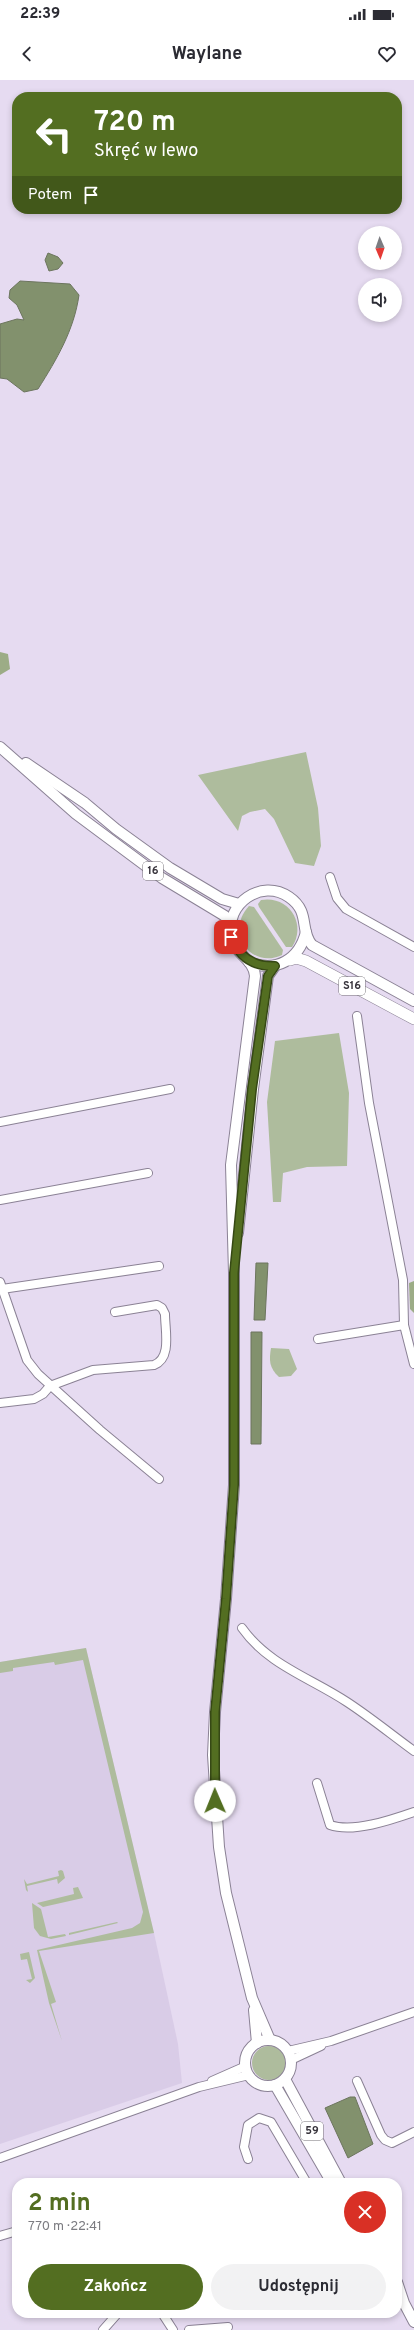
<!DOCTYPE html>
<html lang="pl">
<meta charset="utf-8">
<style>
:root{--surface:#fff;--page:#f2f2f3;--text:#2b2b33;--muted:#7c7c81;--accent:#536e21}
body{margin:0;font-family:Overpass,sans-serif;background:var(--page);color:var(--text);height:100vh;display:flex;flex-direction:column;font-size:15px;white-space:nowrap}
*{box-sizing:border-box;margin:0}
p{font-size:13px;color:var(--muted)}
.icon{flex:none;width:22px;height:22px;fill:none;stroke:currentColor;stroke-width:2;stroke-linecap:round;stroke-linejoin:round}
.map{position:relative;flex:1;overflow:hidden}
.panel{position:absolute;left:12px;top:2098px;width:390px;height:140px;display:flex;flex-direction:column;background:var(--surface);border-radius:16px;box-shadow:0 2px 6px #0003}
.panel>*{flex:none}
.banner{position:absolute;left:12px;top:12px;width:390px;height:122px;border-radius:16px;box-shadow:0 2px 6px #0003;background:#536e21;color:#fff;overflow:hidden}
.needle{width:26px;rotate:178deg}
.fabs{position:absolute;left:358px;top:146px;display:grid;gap:8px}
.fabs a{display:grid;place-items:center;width:44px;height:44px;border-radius:50%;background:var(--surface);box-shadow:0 2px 6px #0003;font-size:20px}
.pin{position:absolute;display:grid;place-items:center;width:34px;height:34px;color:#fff;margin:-17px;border-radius:8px;box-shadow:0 2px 6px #0006}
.me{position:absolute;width:44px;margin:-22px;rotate:359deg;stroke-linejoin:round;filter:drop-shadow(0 0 3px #0008)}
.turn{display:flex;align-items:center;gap:14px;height:84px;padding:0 16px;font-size:18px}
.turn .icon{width:52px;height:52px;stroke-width:2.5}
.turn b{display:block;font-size:28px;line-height:34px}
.then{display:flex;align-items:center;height:38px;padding:0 16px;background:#0003;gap:8px;font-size:15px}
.round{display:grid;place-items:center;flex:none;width:42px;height:42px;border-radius:21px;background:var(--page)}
.head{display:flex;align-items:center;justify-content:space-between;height:68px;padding:0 16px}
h1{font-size:24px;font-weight:700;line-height:30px;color:var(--accent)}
.button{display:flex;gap:8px;margin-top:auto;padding:8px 16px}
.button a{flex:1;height:46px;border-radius:24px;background:var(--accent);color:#fff;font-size:16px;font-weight:700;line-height:46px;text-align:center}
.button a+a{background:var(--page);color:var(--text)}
.status{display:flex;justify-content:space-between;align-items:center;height:28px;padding:0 20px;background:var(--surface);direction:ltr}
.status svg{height:11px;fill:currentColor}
header{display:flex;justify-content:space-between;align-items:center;height:52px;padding:0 16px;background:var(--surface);font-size:18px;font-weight:700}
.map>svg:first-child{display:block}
.built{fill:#d9cce7}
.green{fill:#aebc9d}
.forest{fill:#9cac86}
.water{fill:#82916d;stroke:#6c755e}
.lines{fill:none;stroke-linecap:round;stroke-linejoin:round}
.minor-casing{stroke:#8b8295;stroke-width:10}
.major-casing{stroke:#8b8295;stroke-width:12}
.highway-casing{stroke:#8b8295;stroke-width:12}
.minor{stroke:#fff;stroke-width:8}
.major{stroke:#fff;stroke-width:10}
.highway{stroke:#fff;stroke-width:11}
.route-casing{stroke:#364815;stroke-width:10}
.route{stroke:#536e21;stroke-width:7}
.labels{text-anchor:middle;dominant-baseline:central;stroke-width:3;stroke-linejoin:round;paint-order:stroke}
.shield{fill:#fff;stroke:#747176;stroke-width:1}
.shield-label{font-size:11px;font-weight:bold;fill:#38343c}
</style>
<div class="status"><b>22:39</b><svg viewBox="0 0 49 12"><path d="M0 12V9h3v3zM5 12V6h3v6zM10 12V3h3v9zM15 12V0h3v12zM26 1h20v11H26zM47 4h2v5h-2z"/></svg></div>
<header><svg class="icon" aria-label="back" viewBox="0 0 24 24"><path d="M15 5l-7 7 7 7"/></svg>Waylane<svg class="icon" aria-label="heart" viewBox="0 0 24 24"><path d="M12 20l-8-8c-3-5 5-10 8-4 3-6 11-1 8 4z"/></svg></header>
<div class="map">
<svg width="414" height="2250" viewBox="0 0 414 2250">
<rect width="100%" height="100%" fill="#e6dbf1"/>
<polygon class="built" points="86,1568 154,1853 178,1964 182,2003 0,2064 0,1582"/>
<g class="green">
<polygon points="306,672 318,728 321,766 314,786 295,783 274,739 265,729 250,732 242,736 238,751 198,695"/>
<path d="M261 820C289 815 307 844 292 867H286L259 827 258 824Z"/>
<path d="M249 826 254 827 283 870 282 875C250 890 225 851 249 826Z"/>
<polygon points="339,953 349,1013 347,1086 307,1087 283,1093 281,1122 273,1122 267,1022 275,961"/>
<path d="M271 1268 289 1269 297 1289 291 1296 279 1297C269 1288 269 1280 271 1268Z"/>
<polygon points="86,1568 154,1853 39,1871 56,1922 51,1924 62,1961 49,1923 37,1870 132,1848 140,1843 143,1832 83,1580 55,1585 54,1582 13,1588 13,1591 0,1593 0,1582"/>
<polygon points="61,1790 63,1791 65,1798 58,1804 57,1799 27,1806 28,1812 26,1810 24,1799 27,1804 59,1796 58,1791"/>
<polygon points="78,1807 83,1818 43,1827 37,1823 74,1814 73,1808"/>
<polygon points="32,1823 41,1829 48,1857 65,1854 66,1856 51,1859 40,1856 34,1848"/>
<polygon points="117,1842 118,1843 69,1855 69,1853"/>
<polygon points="29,1872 35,1898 30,1903 26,1900 32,1899 27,1879 21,1880 20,1874"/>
<circle cx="269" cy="1983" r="17"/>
</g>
<g class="forest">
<polygon points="0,572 8,574 10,589 0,595"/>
<polygon points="414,1201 414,1233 410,1229 409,1203"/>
</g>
<g class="water">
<polygon points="48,173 58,177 63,183 58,189 49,191 45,180"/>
<path d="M20 201 70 204 79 215C74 250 57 279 38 309L24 312 7 299 0 298V244L17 239 24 240 17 225 9 218 10 210Z"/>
<polygon points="256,1183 268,1183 265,1240 254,1240"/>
<polygon points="251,1252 262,1252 261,1364 251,1364"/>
<polygon points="350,2017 355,2017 373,2064 348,2078 325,2028"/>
</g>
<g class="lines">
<defs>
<g id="minor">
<polyline points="330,797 337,818 346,829 414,867"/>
<polyline points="357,936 369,1023 403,1200 404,1245 414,1284"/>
<polyline points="0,1042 170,1009"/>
<polyline points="0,1120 148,1093"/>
<polyline points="0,1202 27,1280 38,1294 100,1350 159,1399"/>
<polyline points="2,1209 159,1186"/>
<polyline points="318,1259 404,1245"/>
<path d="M0 1323 34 1319 43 1314 50 1306 93 1290 154 1285C172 1278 165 1251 165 1234L162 1228 157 1225 115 1232"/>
<path d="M242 1548C268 1585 311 1598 347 1622 370 1637 392 1655 414 1671"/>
<path d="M317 1703 330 1745C353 1753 391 1740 414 1732"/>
<polyline points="288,1971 331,1961 414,1932"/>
<polyline points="291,1980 321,1966"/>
<polyline points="212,2001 246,1986"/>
<polyline points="357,2001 381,2055 385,2060 392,2063 414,2052"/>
<polyline points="0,2078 199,2007 249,1995"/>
<polyline points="248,2079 244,2067 248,2045 259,2038 271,2042 307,2103"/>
<polyline points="0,2156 17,2151"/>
<polyline points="162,2233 173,2250"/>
<polyline points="103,2250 118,2233"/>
<polyline points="189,2250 228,2247"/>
</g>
<g id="major">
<polyline points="0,667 76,734 162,798 225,836 230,846"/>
<polyline points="26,683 85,723 116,749 170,788 222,819 239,824"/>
<path d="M249 882C276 893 299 880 306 852"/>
<polyline points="238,1153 253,1009 268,896 275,886"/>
<polyline points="254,1930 257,1963"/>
<path d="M270 1960 252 1918 226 1813 219 1767 213 1675 215 1632 226 1519 234 1405V1193L231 1085 255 896C254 879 234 874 231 856 225 824 261 798 289 817 311 832 299 850 312 865L414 921"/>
<circle cx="268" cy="1983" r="23"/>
<polyline points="285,1999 341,2103"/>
<polyline points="275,2005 332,2103"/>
<polyline points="397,2202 404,2223 414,2242"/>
</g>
<polyline id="highway" points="290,880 296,878 306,881 414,939"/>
</defs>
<use href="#minor" class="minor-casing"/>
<use href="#major" class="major-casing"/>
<use href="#highway" class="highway-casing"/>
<use href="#minor" class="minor"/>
<use href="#major" class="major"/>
<use href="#highway" class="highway"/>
</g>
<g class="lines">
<defs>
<path id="route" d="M215 1721V1632L226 1519 234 1405V1193L252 1009 268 896 275 886C253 887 239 877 231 857"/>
</defs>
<use href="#route" class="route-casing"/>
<use href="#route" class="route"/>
</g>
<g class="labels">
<g class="shield">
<rect x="143" y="782" width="20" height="18" rx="3"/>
<rect x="339" y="897" width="26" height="18" rx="3"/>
<rect x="301" y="2042" width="22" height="18" rx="3"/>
</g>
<g class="shield-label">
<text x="153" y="791">16</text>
<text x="352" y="906">S16</text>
<text x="312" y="2051">59</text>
</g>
</g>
</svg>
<div class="fabs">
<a><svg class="needle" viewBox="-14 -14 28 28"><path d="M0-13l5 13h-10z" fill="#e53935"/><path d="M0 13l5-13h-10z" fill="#7c7c81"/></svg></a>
<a><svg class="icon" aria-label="sound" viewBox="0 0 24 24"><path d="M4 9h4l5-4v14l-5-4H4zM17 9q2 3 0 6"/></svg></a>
</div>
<div class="pin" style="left:231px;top:857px;background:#d93025"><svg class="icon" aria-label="arrive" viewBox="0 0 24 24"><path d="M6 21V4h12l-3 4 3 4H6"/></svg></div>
<svg class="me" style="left:215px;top:1721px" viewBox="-20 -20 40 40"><circle r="19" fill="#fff"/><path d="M0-13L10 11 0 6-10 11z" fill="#536e21"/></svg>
<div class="banner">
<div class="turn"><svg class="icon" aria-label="left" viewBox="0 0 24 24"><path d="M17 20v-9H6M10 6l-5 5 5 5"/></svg><div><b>720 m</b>Skręć w lewo</div></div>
<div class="then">Potem<svg class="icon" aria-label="arrive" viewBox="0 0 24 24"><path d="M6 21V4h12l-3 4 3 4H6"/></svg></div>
</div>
<section class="panel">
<div class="head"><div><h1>2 min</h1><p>770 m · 22:41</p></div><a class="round" style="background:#d93025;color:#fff"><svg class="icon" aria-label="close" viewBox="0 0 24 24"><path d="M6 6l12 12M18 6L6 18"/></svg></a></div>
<div class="button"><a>Zakończ</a><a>Udostępnij</a></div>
</section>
</div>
